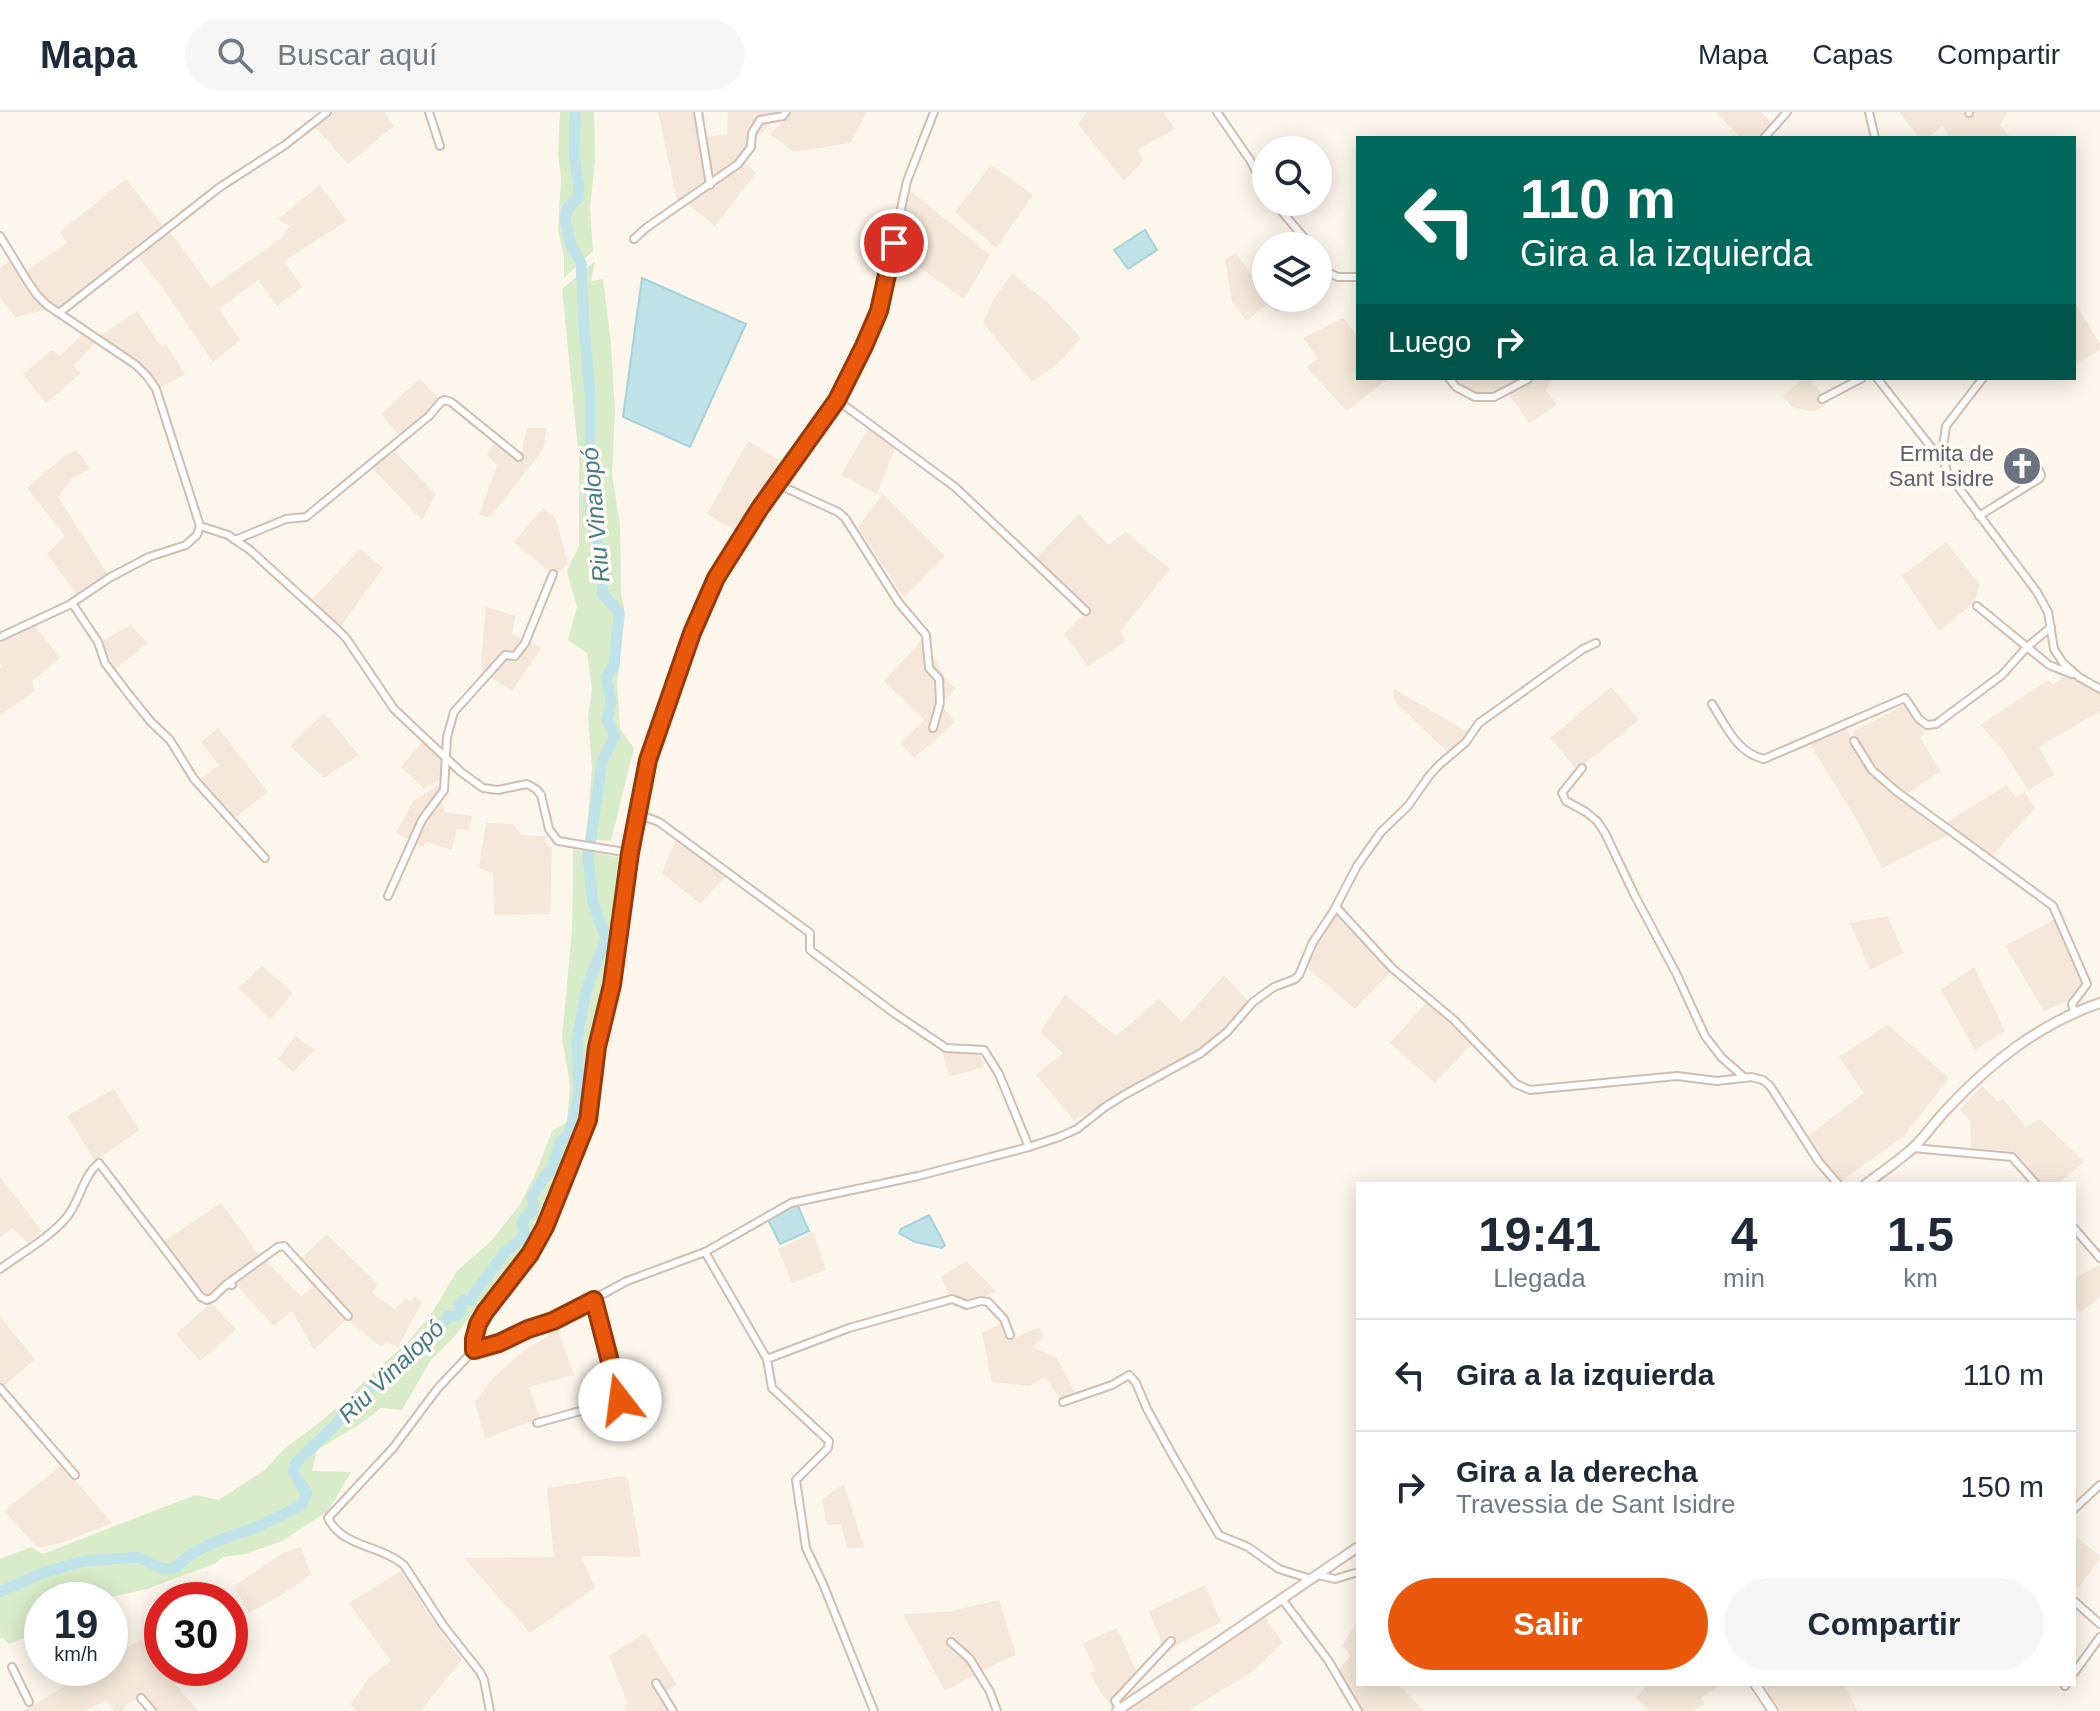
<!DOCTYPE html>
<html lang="es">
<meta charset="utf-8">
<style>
:root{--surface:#fff;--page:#f6f6f7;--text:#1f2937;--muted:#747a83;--line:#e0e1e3;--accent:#ea580c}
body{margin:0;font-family:Helvetica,sans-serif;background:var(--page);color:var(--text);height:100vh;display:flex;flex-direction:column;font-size:30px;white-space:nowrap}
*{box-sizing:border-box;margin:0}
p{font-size:26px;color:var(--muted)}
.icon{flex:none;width:44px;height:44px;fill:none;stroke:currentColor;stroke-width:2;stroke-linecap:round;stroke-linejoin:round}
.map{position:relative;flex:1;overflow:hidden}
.sheet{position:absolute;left:1356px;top:1070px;width:720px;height:504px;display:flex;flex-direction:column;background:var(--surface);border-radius:0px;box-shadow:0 4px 20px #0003}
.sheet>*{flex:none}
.banner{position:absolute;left:1356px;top:24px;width:720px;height:244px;border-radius:0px;box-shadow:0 4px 20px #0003;background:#00695c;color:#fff;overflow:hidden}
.buttons{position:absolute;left:1252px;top:24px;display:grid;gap:16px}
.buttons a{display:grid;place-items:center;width:80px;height:80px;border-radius:50%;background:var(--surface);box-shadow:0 4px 20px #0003;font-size:40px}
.speed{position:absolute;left:24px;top:1470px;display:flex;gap:16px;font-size:40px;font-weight:700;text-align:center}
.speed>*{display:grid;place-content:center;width:104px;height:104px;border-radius:50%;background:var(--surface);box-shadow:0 4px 20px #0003;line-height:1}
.speed small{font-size:20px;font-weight:400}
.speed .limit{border:12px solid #d22;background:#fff;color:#111}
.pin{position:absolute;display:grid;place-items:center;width:68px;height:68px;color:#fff;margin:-34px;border:4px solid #fff;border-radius:50%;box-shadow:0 2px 8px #0007}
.me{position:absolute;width:88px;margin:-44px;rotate:345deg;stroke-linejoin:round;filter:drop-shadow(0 0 6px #0008)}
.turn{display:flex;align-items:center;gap:28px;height:168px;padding:0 32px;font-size:36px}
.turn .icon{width:104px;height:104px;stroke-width:2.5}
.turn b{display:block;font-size:56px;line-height:68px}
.then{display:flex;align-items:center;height:76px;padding:0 32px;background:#0003;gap:16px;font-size:30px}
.eta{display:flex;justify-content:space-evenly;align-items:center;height:136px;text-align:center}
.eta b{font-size:48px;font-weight:700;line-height:56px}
.cta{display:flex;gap:16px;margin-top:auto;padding:16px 32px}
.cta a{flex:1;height:92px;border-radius:48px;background:var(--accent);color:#fff;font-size:32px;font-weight:700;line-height:92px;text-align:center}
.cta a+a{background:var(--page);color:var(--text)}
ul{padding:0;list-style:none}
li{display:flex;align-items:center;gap:24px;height:112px;padding:0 32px;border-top:2px solid var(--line)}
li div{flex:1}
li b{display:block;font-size:30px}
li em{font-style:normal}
header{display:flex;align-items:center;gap:48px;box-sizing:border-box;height:112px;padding:0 40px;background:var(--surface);border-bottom:2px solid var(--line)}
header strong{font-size:38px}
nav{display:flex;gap:44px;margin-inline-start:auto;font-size:28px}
.search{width:560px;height:72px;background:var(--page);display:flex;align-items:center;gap:20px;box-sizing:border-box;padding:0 28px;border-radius:44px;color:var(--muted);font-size:30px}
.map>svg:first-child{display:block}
.residential{fill:#f5e8da}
.green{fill:#d8ecc9}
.water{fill:#bfe3e8;stroke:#a5d3da;stroke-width:2}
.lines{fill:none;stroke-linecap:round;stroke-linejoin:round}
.river{stroke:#bfe3e8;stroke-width:11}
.minor-casing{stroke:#d1beb0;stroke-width:10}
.secondary-casing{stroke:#d6c0b0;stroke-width:12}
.minor{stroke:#fff;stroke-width:6}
.secondary{stroke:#fff;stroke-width:8}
.route-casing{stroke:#983908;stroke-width:20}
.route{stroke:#ea580c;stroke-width:14}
.labels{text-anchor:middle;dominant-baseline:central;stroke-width:7;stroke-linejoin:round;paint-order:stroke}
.worship-label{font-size:22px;fill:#5b616d;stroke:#fffaf3;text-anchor:end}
.water-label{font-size:24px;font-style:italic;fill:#437c86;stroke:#fffaf3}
</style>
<header>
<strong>Mapa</strong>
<div class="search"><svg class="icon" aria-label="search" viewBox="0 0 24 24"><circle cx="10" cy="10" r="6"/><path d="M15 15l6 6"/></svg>Buscar aquí</div>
<nav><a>Mapa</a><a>Capas</a><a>Compartir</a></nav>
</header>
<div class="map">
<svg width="2100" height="1599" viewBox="0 0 2100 1599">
<rect width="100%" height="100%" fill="#fdf6ec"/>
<g class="residential">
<polygon points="334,0 384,0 394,14 348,52 315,15"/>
<polygon points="658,0 696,0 701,26 727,22 728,0 782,0 739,45 756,61 715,114 689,93 678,93"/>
<polygon points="791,0 867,0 850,31 794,40 770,22"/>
<polygon points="1087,0 1163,0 1175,17 1138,37 1143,49 1124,69 1078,12"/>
<polygon points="1716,0 1761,0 1773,12 1759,26 1741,26"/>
<polygon points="1899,0 1961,0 1963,2 1964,0 2008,0 2000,13 2011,26 1951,26 1942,14 1927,26 1920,26"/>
<polygon points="991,53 1033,83 996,136 955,100"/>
<polygon points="126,67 162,113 59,196 42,183 26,159 67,131 60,120"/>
<polygon points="320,73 347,109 284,149 302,175 277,194 258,168 219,197 240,228 213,250 157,168 135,142 168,117 211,176 282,126 290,114 278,107"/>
<polygon points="908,77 990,143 964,187 896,139"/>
<polygon points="1236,141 1253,165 1266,155 1266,186 1295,186 1277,201 1267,192 1247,209 1232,190 1225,147"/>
<polygon points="10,148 32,184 47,198 15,205 0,185 0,156"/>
<polygon points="1012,161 1048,191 1081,226 1059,251 1032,270 983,211 992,190"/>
<polygon points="2074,189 2100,232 2100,238 2074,253"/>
<polygon points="137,199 161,235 166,232 185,262 161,276 139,248 100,224"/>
<polygon points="1343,206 1358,225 1358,266 1389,266 1347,299 1306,255 1318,246 1303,226"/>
<polygon points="83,222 95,231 74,253 80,262 46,291 23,262 52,238 60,244"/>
<polygon points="1443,266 1552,266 1546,278 1557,293 1530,311 1508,282 1479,290 1449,272"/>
<polygon points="1804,266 1809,266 1828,290 1814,300 1792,295 1783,284"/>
<polygon points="420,267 438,286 426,302 400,324 381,302"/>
<polygon points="527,316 547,316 543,338 490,405 479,403 497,353 487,343 496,328 521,343"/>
<polygon points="868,317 895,336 877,382 841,363"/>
<polygon points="748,329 783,350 735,418 707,402"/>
<polygon points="77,338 90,357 72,366 58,385 107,461 77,482 47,442 65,424 27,376 66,343"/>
<polygon points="394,339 436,382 422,408 372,356"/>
<polygon points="883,382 945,444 904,486 858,415"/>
<polygon points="543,396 556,407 568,452 555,464 514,430"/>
<polygon points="1079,402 1108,433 1125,420 1170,457 1120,520 1126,529 1088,554 1064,522 1082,504 1031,451"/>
<polygon points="1946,430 1980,473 1974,491 1939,519 1902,464"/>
<polygon points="361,437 383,456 340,515 311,488"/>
<polygon points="486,495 516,504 512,522 542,535 512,579 483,561 481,547"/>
<polygon points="130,513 148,531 115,557 101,530"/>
<polygon points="35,514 60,546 32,569 35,579 0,604 0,556 2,555 0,552 0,529"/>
<polygon points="926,523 932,542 946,568 956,577 940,591 955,610 914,646 901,631 925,608 884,569"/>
<polygon points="2066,563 2100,582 2100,599 2039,635 2054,663 2028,678 2000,634 1980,613 2048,568 2053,572"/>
<polygon points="1611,575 1639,608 1577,658 1550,626"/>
<polygon points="1394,577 1468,620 1462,630 1448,641 1394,588"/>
<polygon points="1906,592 1924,622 1920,626 1941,659 1908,681 1874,655 1852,620"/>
<polygon points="324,601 359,643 324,666 290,634"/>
<polygon points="1845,614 1870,662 1892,682 1948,723 1882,756 1855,705 1807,628"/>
<polygon points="218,616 268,680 233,707 196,670 219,653 201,630"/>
<polygon points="422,630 442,647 440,667 424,677 401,655"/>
<polygon points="440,672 444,700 472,704 469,718 457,717 452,738 426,730 423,735 396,721 413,689"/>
<polygon points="2006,673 2016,685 2025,680 2035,696 1991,745 1946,711"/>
<polygon points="486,711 513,712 521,723 545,724 547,735 552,735 550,802 494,803 493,761 479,756"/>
<polygon points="677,725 727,762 700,792 662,761"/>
<polygon points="1337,802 1390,861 1355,897 1308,856 1319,829"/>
<polygon points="1888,804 1903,841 1870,858 1850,811"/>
<polygon points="2055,807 2081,863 2081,876 2070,888 2044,899 2005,834"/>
<polygon points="262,854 293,881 270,908 238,876"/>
<polygon points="1974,855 2005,919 1975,938 1941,878"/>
<polygon points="1224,863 1248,889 1230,911 1206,934 1188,945 1074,1008 1036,963 1063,941 1040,920 1065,883 1116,924 1159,887 1182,910"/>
<polygon points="1427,890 1472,932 1435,971 1390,931"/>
<polygon points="1888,913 1949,966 1903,1025 1841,1069 1822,1048 1808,1024 1864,981 1839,945"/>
<polygon points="296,924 315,938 293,960 278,947"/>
<polygon points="942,939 979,939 984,955 949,965"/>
<polygon points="1982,974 1997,989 2004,988 2026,1015 2040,1007 2084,1050 2058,1072 2040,1072 2012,1039 1971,1036 1970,1009 1960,997"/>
<polygon points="114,977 139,1018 95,1049 67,1004"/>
<polygon points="0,1065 42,1119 28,1131 13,1116 0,1125"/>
<polygon points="221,1091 258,1141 301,1184 314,1175 295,1152 327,1122 378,1172 372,1181 394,1197 406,1187 410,1189 415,1185 422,1190 398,1235 386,1230 381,1235 347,1207 314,1238 292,1199 274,1214 230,1166 208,1183 203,1180 163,1130"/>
<polygon points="813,1120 826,1158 792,1171 778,1137"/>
<polygon points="966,1149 996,1179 971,1191 950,1184 941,1165"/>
<polygon points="2098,1153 2100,1155 2100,1184 2080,1201 2074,1193 2074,1167"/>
<polygon points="211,1191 236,1217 200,1249 176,1222"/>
<polygon points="0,1205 35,1247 0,1277"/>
<polygon points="1008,1208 1017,1225 1038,1215 1044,1224 1033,1235 1056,1245 1075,1280 1060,1287 1045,1265 1030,1274 992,1270 982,1221"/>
<polygon points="558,1218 574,1263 529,1275 540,1306 485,1327 475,1290 492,1267 522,1240"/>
<polygon points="62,1353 112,1411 64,1430 38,1436 4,1399"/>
<polygon points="623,1364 628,1367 641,1445 581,1444 595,1476 530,1521 464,1446 554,1445 547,1376"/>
<polygon points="844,1372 864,1435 847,1437 841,1412 827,1413 822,1387"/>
<polygon points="2074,1423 2100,1444 2100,1447 2074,1481"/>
<polygon points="301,1435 311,1462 283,1482 249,1501 234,1474 283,1441"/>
<polygon points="401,1459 439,1518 462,1548 420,1599 358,1599 350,1593 369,1566 391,1549 349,1491"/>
<polygon points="1205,1473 1221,1510 1165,1539 1149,1499"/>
<polygon points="999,1488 1016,1543 995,1552 945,1579 903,1502 947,1500"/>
<polygon points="1265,1505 1283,1531 1252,1560 1188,1599 1128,1598"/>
<polygon points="1358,1509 1358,1572 1398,1572 1424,1599 1362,1599 1338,1557 1351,1544 1342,1533"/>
<polygon points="1117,1516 1136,1559 1109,1590 1101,1581 1090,1562 1095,1558 1083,1531"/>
<polygon points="645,1521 677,1573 662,1582 671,1599 626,1599 624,1594 628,1592 609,1544"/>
<polygon points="141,1527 162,1556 198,1599 156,1599 142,1583 125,1594 122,1599 114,1599 107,1588 85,1599 22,1599 97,1556 110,1556 110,1547"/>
<polygon points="1649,1572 1716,1572 1718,1575 1701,1586 1705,1592 1693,1599 1648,1599 1636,1586"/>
<polygon points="1762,1572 1843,1572 1858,1599 1781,1599"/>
</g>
<g class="green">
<polygon points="560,0 594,0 595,48 590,96 593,139 564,166 564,144 558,119 561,66 558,42"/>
<polygon points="595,149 591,169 603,167 611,232 615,298 612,362 620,413 621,481 625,502 617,571 620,617 634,636 611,729 586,727 592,656 588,606 592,577 587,541 568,528 577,495 567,459 579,434 579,348 562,177"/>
<polygon points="573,737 623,746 620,784 610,847 595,924 581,1008 574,1029 533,1123 513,1153 482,1188 455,1224 430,1249 402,1298 381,1296 360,1312 317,1338 312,1359 351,1360 328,1399 282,1429 245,1442 223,1445 216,1451 147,1477 97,1488 42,1488 42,1519 9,1532 3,1526 0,1526 0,1447 31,1435 43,1442 195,1383 219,1388 265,1358 283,1338 324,1307 410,1227 430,1204 457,1159 491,1129 519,1094 535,1063 552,1019 567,1010 570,973 562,926 572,819"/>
</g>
<g class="water">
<polygon points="1145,118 1157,138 1128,157 1114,138"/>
<polygon points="642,166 746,212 690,335 623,305"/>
<polygon points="797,1092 809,1119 780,1132 768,1108"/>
<polygon points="929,1103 945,1133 942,1136 915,1130 899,1121 901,1117"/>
</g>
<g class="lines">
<path class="river" d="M0 1480 42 1461 84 1449 138 1445 163 1457 175 1456 190 1443 212 1431 257 1415 284 1402 302 1392 307 1381 293 1360 295 1352 336 1312 349 1295 426 1228 434 1215 441 1213 448 1204H457L461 1199 459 1192 464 1188H471C475 1177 483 1170 490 1161 500 1147 506 1136 522 1128L524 1120 522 1109 534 1097 532 1085 544 1065 552 1058 560 1030 569 1022 579 984 577 928 586 879 606 826 593 791 588 746 602 650 615 624 607 607 611 590 606 565 614 554 619 500 602 481 605 457 602 440 596 426 590 391V281L584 214 581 151 571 133 565 107 568 95 578 87 579 74 574 44 575 0"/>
<defs>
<g id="minor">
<polyline points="429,0 440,34"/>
<polyline points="698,0 710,73"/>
<polyline points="1217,0 1250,48 1266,78"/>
<polyline points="1869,0 1875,26"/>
<polyline points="1969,1 1969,0"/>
<polyline points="1764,26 1787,0"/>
<polyline points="1274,90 1311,134"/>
<polyline points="0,124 28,170 37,183 47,193 136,253 147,264 156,277 200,414 197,423 186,433 149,445 109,466 69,493 0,525"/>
<polyline points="634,127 646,116 738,52 751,35 752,21 760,8 783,4 786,0"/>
<polyline points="1318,143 1325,151 1327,160 1338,165 1358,165"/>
<polyline points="59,201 220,75 285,33 327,0"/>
<polyline points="1449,266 1456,275 1475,285 1494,285 1528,267"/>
<polyline points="1877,266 1941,348"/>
<polyline points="1983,266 1946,314 1942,341 1947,360 2037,480 2048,500 2054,537 2063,551 2079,565 2100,577"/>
<polyline points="1822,287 1862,266"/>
<polyline points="837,288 955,375 1086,499"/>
<polyline points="777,372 838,400 845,406 899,491 926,523 929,556 939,567 940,591 933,616"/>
<polyline points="1979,404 2040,366 2041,363 2039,358 2025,367 2029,373"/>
<polyline points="200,414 228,423 250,438 338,518 346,526 394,597 461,660 483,676 498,678 527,672 536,677 541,683 549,717 558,729 630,741"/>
<polyline points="235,428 286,407 306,405 429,304 441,290 444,288 451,290 519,345"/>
<polyline points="72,491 98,530 105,551 130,584 151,610 170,628 194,667 265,746"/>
<polyline points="1977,494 2049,553 2072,562"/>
<path d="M1712 592C1726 614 1737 641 1764 647L1905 586 1919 607 1927 613 1936 612 2002 563 2027 535 2051 515"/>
<polyline points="1854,629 1872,658 1896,679 2053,794 2087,872 2072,892 2074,901"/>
<polyline points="1582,656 1562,681 1566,689 1586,700 1597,709 1605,721 1635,784 1676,861 1705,924 1722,946 1745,966"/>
<polyline points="638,702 659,710 810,821 810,838 894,901 946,936 984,938 999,962 1029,1035"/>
<polyline points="388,784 422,708 444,678 447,625 454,600 505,543 515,544 525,531 553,462"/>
<polyline points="1336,795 1392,856 1454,908 1516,972 1530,978 1677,964 1717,969 1751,965 1763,968 1770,974 1819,1050 1838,1072"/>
<polyline points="1913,1036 2012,1045 2036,1072"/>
<polyline points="2074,1116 2100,1146"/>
<polyline points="705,1140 767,1247 772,1276 829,1329 828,1336 796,1368 806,1436 823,1472 874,1599"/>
<path d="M0 1157C22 1141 49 1126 66 1106 80 1090 82 1065 99 1051L201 1185 207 1188 212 1186 227 1172 232 1173"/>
<polyline points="227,1172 278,1135 284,1134 348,1204"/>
<polyline points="474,1238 499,1231 528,1217 553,1209 627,1169 705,1140 791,1091 918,1064 1029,1035 1059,1025 1077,1017 1105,995 1124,983 1201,941 1227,920 1253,890 1274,875 1295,867 1299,863 1313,830 1333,800 1357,754 1381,720 1408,694 1429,664 1439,653 1466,630 1479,611 1583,537 1596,531"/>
<polyline points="767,1247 849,1216 952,1187 967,1193 981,1189 988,1190 1004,1207 1010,1223"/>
<polyline points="0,1276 75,1363"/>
<polyline points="1063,1290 1112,1273 1129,1263 1136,1271 1147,1297 1173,1344 1219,1423 1248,1435 1279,1457 1311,1467"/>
<polyline points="537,1311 620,1288 594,1188"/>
<polyline points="2074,1397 2100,1373"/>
<polyline points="1318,1463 1335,1467 1358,1460"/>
<polyline points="1282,1487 1328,1548 1358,1599"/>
<polyline points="2074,1489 2100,1512"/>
<polyline points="951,1530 970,1547 990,1580 997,1599"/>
<polyline points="12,1555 29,1590"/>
<polyline points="2074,1561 2100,1525"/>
<polyline points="656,1571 673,1599"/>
<polyline points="2065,1574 2066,1572"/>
<polyline points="141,1586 152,1599"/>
<polyline points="1121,1598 1115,1589 1171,1529"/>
<path d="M490 1599 484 1568 480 1560 443 1513 404 1453C379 1432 343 1436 328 1406L393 1336 438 1276 474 1238V1227L485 1200 530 1142 545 1115 588 1008 597 935 612 873 630 741 648 648 692 521 716 466 760 396 837 288 864 234 879 199 907 69 934 0"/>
</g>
<g id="secondary">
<path d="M1866 1072C1882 1060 1900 1048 1915 1034 1927 1022 1936 1008 1948 996 1991 950 2039 912 2100 891"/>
<polyline points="1755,1572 1773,1599"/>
<polyline points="1117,1599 1358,1435"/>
</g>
</defs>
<use href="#minor" class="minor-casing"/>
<use href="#secondary" class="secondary-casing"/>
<use href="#minor" class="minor"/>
<use href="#secondary" class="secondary"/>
</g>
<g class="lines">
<defs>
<polyline id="route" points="620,1288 594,1188 553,1209 528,1217 499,1231 474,1238 474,1227 478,1212 485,1200 530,1142 545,1115 588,1008 597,935 612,873 630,741 648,648 692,521 716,466 760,396 837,288 864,234 879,199 894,131"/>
</defs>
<use href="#route" class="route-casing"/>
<use href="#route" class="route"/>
</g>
<defs>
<symbol id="church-disc" viewBox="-11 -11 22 22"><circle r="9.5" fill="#6b7280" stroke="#fffaf3"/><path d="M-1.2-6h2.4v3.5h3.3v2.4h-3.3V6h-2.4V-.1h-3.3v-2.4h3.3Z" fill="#fff"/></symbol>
</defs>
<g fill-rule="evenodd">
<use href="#church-disc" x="2000" y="332" width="44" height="44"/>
</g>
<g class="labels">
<g class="worship-label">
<text x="1994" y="341">Ermita de<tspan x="1994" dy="25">Sant Isidre</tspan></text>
</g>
<g class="water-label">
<text transform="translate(595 403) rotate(-95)">Riu Vinalopó</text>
<text transform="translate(391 1259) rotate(-44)">Riu Vinalopó</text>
</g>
</g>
</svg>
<div class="buttons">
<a><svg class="icon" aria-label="search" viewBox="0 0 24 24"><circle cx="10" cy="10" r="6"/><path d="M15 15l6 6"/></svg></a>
<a><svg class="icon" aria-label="layers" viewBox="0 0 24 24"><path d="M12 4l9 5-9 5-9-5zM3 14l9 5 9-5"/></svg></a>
</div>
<div class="speed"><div>19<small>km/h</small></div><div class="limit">30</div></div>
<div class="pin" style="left:894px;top:131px;background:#d93025"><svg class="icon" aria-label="arrive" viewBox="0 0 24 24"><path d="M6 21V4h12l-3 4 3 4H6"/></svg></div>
<svg class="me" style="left:620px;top:1288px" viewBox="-20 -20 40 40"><circle r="19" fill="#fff"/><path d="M0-13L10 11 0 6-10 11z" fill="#ea580c"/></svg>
<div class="banner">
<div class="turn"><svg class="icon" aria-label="left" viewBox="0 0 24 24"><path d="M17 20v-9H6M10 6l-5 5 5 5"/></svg><div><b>110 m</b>Gira a la izquierda</div></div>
<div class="then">Luego<svg class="icon" aria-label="right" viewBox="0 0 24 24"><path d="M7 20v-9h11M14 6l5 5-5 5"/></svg></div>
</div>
<section class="sheet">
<div class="eta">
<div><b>19:41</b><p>Llegada</p></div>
<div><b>4</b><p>min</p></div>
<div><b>1.5</b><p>km</p></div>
</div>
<ul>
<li><svg class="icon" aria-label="left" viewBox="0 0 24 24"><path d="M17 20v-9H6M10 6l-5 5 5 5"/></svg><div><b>Gira a la izquierda</b></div><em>110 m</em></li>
<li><svg class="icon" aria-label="right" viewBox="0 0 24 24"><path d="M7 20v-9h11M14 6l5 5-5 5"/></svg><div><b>Gira a la derecha</b><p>Travessia de Sant Isidre</p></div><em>150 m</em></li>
</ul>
<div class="cta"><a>Salir</a><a>Compartir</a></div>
</section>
</div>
